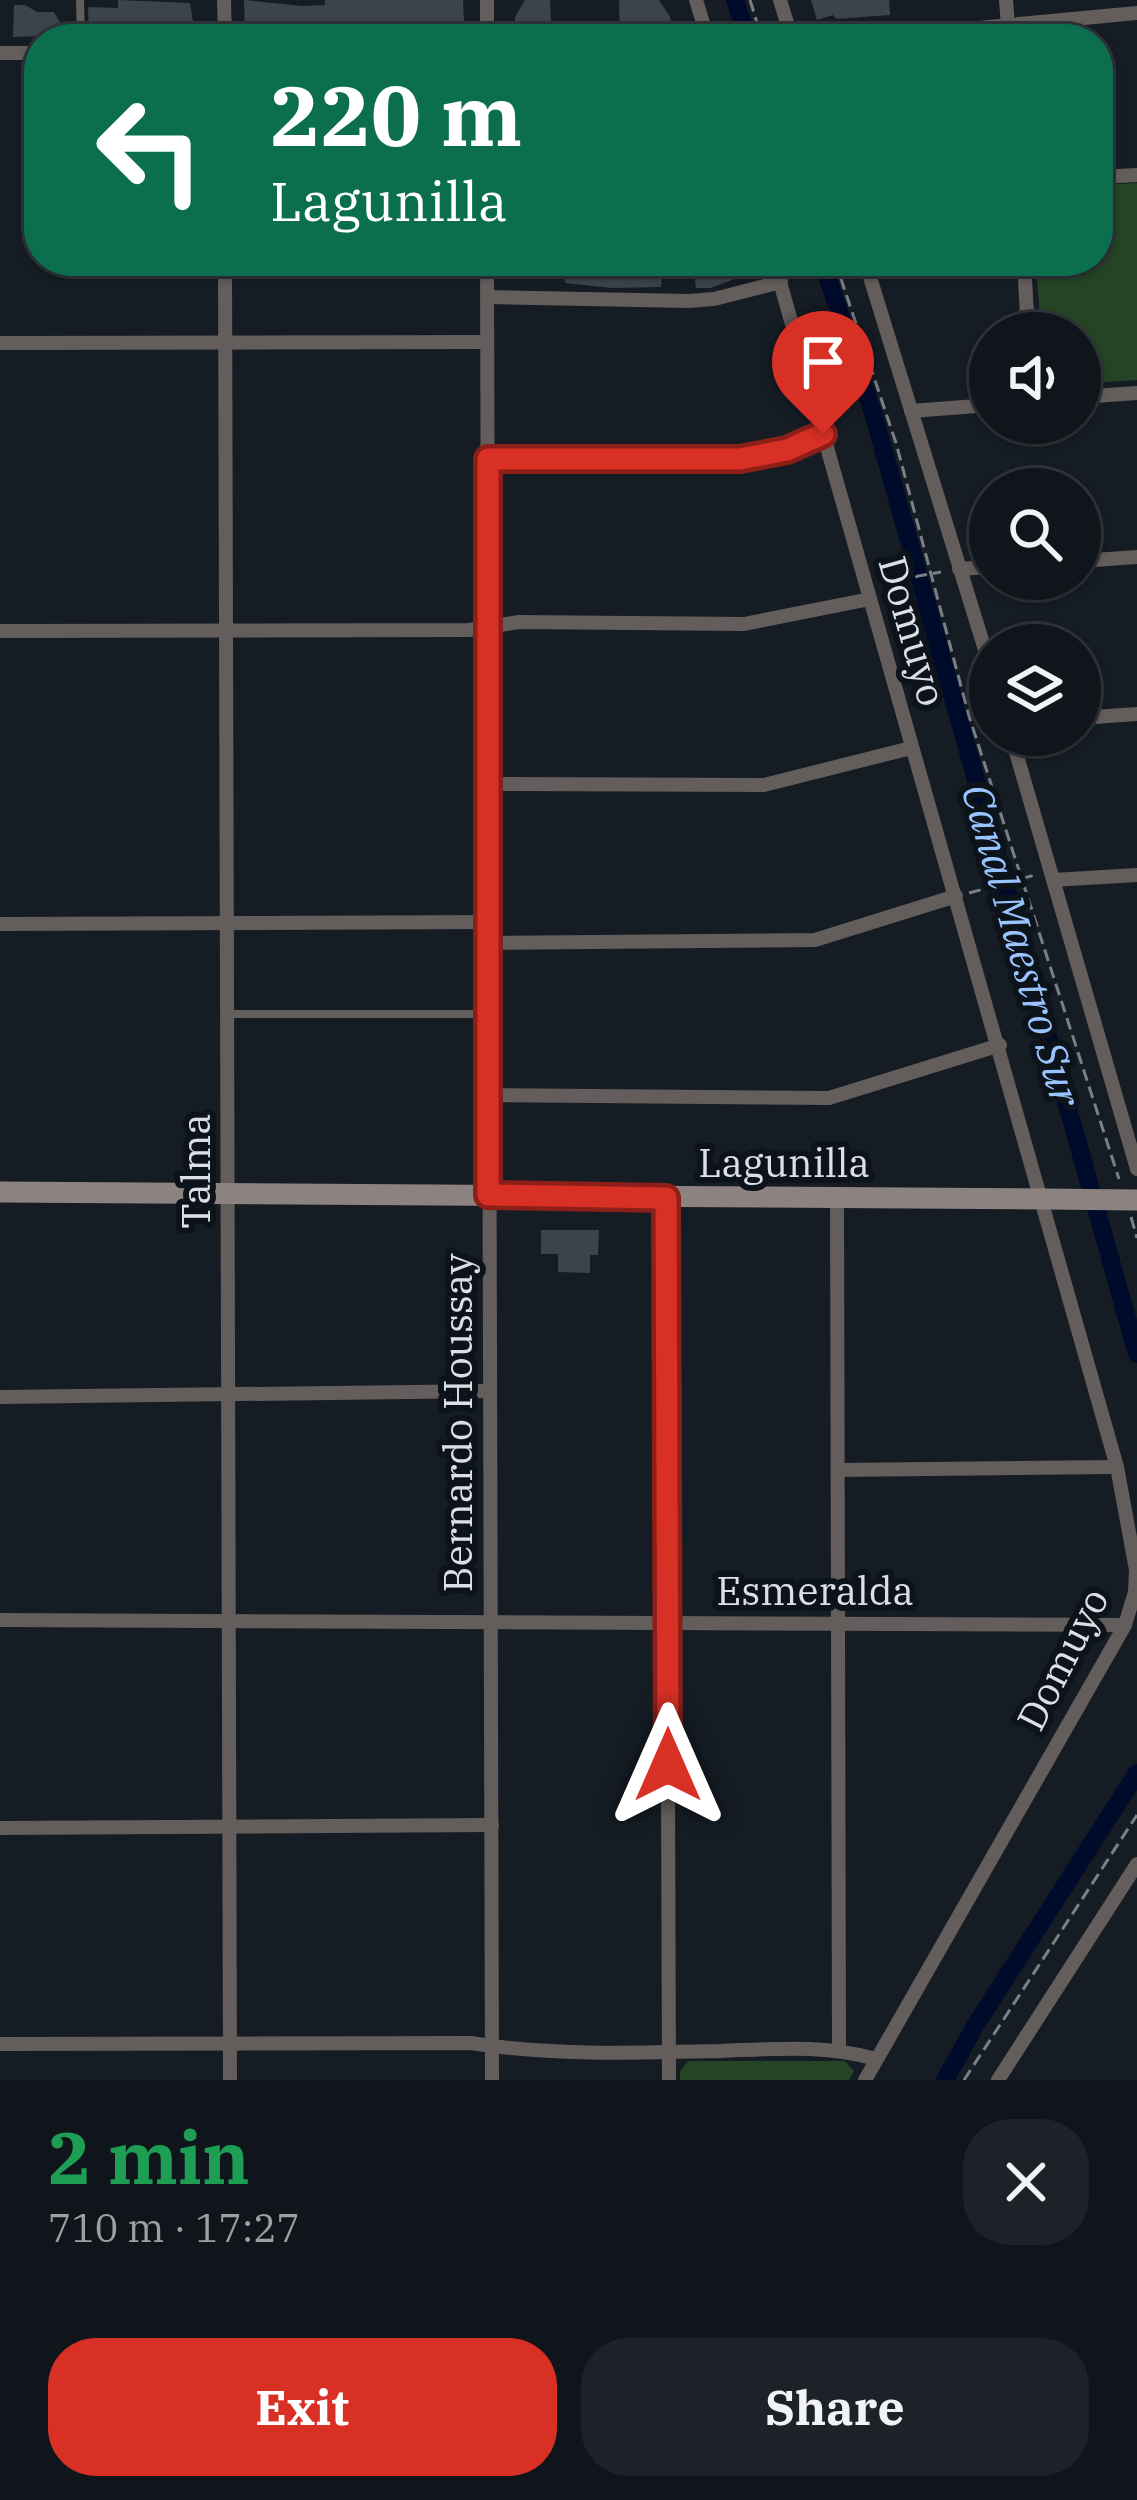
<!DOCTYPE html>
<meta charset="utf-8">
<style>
:root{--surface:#10151b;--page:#1e2228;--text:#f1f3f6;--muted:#9c9fa3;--line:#30343a;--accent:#d93025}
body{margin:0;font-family:"IBM Plex Serif",serif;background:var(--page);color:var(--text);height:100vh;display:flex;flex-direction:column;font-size:45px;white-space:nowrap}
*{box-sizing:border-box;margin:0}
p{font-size:39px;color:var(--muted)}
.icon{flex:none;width:66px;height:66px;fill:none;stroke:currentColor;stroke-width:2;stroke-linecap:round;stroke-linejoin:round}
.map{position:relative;height:2080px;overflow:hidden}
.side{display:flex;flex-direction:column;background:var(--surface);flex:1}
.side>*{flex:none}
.top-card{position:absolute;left:24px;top:24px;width:1089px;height:252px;border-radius:48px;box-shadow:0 3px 9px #0004,0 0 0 3px var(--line);background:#0b6e4f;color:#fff;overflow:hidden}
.controls{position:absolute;left:969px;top:312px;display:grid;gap:24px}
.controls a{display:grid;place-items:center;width:132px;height:132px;border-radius:50%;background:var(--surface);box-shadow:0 3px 9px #0004,0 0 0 3px var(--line);font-size:60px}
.pin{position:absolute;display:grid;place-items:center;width:102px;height:102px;color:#fff;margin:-123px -51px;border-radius:50% 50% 50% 0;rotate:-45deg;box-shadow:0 0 12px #0007}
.pin .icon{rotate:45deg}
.me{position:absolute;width:132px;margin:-66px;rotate:0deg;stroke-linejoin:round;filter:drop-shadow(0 0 9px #0008)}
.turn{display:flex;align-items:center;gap:42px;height:252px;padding:0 48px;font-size:54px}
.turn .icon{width:156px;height:156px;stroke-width:2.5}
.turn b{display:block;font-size:84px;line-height:102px}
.round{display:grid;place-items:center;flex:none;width:126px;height:126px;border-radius:48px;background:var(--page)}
.overview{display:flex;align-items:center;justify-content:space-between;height:204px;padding:0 48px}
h1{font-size:72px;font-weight:800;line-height:90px;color:#1e9e55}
.primary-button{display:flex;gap:24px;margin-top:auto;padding:24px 48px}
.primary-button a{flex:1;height:138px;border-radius:48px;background:var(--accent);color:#fff;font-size:48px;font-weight:800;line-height:138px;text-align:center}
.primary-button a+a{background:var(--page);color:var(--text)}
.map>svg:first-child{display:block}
.green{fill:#254325}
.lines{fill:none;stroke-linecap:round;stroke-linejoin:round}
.canal{stroke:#000a2b;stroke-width:18}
.building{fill:#3b434c}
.path{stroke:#7a8087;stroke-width:3;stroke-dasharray:12 6;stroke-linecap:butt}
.service{stroke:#635d5b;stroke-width:8}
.minor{stroke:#635d5b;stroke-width:14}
.secondary{stroke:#8c827f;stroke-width:21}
.secondary-bridge{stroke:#8c827f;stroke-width:21}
.route-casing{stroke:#8d1f18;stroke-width:30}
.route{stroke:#d93025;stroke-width:21}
.labels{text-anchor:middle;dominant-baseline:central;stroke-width:12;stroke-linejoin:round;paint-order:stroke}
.street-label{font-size:39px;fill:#dbe0e5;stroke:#0d131a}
.water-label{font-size:42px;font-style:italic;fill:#9ac4ff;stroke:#0d131a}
</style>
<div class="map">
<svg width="1137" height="2080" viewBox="0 0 1137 2080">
<rect width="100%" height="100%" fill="#151c24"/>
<g class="green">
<polygon points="1137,183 1137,380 1080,384 1080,333 1041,333 1036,261 1098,261 1098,185"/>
<polygon points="688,2061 845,2061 854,2071 849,2080 680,2080 680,2071"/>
</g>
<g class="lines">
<g class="canal">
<polyline points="735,0 748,39"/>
<polyline points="822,261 874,416 1137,1354"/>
<polyline points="945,2080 975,2026 1137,1773"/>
</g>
</g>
<g class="building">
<polygon points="118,0 190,3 193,22 206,36 117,39 113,35 89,35 88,7 118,8"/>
<polygon points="244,0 302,6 325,5 325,0 463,0 464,22 453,36 433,39 415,39 415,35 285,38 283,35 245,33"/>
<polygon points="525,0 550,0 552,39 515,39 515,17"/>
<polygon points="619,0 659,0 670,17 675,39 620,39"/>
<polygon points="811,0 889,0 890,15 837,19 833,15 817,20"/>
<polygon points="14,5 25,5 37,12 54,12 67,35 13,37"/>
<polygon points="520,261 676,261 662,274 661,287 612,288 565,283 565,279 522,279"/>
<polygon points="687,261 750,261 754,272 710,288 696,288 695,279 688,279"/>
<polygon points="541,1230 599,1230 598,1255 590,1255 590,1273 558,1272 558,1254 541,1254"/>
</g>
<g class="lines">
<g class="path">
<polyline points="750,0 762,39"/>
<polyline points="835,261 896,443 969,716 1119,1179"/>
<polyline points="883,593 918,576 941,572"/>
<polyline points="969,893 1035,875"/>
<polyline points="1131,1217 1137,1238"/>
<polyline points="964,2080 1137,1815"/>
</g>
<g class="service">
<polyline points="80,0 81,39"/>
<polyline points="227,1014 487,1014"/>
</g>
<g class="minor">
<polyline points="224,0 225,39"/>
<polyline points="487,0 487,39"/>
<polyline points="696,0 708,39"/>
<polyline points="780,0 792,39"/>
<polyline points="1006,0 1009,39"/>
<polyline points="860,39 1137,13"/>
<polyline points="0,53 39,53"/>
<polyline points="1098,177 1137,175"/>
<polyline points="225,261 230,2080"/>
<polyline points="487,261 492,2080"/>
<polyline points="774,261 1117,1467 1136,1570 1135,1592 1125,1625 865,2080"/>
<polyline points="865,261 990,666"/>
<polyline points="1024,261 1028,333"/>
<polyline points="487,297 689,301 714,299 781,282"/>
<polyline points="0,343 487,342"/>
<polyline points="1080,397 1137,393"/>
<polyline points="911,411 990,405"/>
<polyline points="488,459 740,459 787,450 823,434"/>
<polyline points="1080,561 1137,557"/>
<polyline points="959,569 990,567"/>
<polyline points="0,631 469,630 519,622 744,624 870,599"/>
<polyline points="1080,718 1137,714"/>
<polyline points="1011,735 1137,1169"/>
<polyline points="489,784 764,785 911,748"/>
<polyline points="1053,880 1137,875"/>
<polyline points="0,924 489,922"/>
<polyline points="489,943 815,940 956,896"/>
<polyline points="489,1095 829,1098 1000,1045"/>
<polyline points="837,1197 839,2048"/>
<polyline points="666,1198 669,2080"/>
<polyline points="0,1397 490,1391"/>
<polyline points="838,1470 1117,1467"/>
<polyline points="0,1620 1125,1625"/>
<polyline points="0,1828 492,1825"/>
<path d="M0 2044 471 2043C552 2056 638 2053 721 2051 774 2049 825 2044 876 2059"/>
<polyline points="998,2080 1137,1864"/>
</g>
<polyline class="secondary" points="0,1192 1044,1199"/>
<polyline class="secondary-bridge" points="1044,1199 1137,1200"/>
</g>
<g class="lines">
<defs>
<polyline id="route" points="668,1765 666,1198 488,1195 488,459 740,459 787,450 823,434"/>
</defs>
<use href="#route" class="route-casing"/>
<use href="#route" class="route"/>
</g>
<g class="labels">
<g class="street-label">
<text transform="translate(913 631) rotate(74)">Domuyo</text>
<text x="784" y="1162">Lagunilla</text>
<text transform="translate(195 1171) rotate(-90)">Talma</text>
<text transform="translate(457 1423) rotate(-90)">Bernardo Houssay</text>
<text x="815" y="1590">Esmeralda</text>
<text transform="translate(1062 1659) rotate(-63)">Domuyo</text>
</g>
<g class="water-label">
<text transform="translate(1022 945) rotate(74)">Canal Maestro Sur</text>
</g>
</g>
</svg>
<div class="controls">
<a><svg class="icon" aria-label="sound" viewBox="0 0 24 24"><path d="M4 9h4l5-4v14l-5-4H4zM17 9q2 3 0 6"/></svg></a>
<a><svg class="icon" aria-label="search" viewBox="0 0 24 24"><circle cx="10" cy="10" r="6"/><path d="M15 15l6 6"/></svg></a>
<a><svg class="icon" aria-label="layers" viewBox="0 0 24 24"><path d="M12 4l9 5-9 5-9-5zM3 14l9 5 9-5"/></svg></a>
</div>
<div class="pin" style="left:823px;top:434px;background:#d93025"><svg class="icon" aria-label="arrive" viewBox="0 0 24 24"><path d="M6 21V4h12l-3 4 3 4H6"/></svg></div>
<svg class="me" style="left:668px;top:1765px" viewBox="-20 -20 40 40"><path d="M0-17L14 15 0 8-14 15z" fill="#d93025" stroke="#fff" stroke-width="4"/></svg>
<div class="top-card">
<div class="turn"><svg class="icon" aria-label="left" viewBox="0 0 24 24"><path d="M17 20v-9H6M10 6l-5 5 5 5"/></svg><div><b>220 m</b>Lagunilla</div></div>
</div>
</div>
<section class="side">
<div class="overview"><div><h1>2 min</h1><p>710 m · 17:27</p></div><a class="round"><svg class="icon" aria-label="close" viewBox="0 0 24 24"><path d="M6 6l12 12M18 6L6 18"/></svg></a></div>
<div class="primary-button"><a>Exit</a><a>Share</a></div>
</section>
